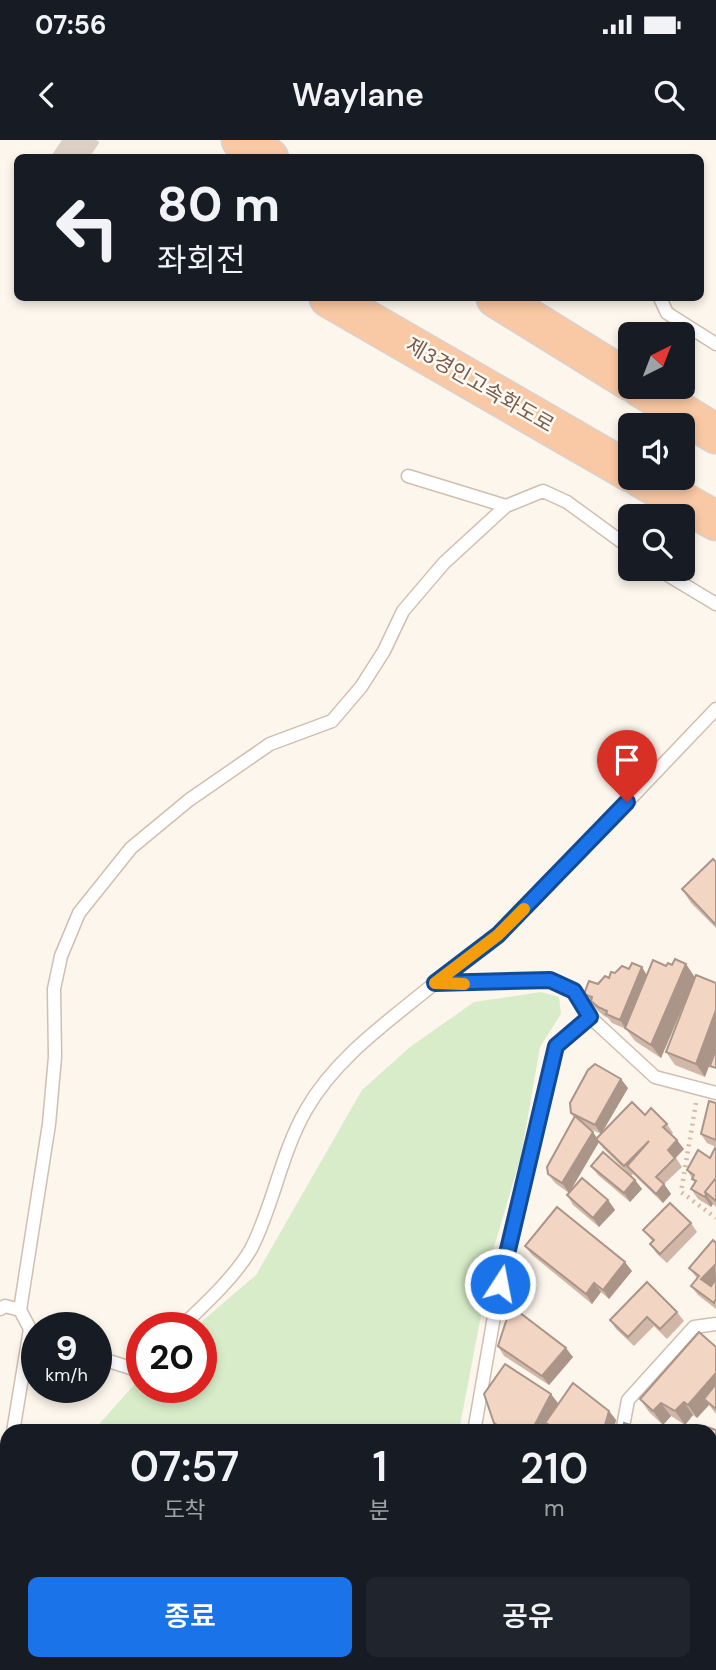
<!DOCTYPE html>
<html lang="ko">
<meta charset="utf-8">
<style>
:root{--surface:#171b24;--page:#20242c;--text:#f1f3f6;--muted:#9ea1a6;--accent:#1a73e8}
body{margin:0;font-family:"DM Sans","Noto Sans KR",sans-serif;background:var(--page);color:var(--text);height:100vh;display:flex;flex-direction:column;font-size:26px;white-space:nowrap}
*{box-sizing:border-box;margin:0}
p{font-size:23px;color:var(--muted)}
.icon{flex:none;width:38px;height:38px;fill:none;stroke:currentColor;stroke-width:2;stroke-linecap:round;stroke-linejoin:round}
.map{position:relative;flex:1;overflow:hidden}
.drawer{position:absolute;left:0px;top:1284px;width:718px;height:247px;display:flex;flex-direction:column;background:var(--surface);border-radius:21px 21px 0 0;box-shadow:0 4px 10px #0003}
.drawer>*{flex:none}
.hud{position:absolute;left:14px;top:14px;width:690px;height:147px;border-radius:10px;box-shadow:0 4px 10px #0003;background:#171b24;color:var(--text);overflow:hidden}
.needle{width:46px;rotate:42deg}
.controls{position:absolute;left:618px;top:182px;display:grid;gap:14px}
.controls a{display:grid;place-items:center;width:77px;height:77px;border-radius:10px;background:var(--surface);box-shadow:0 4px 10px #0003;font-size:35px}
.speed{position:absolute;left:21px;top:1172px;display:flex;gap:14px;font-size:35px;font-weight:700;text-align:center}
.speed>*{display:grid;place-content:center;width:91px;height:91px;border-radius:50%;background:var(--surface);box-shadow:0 4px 10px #0003;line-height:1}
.speed small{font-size:18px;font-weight:400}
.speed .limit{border:10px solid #d22;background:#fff;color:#111}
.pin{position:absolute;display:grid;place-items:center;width:60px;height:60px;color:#fff;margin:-72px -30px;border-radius:50% 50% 50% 0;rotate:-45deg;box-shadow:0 0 7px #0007}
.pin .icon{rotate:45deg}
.me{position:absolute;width:77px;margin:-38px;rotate:11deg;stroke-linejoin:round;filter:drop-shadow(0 0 5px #0008)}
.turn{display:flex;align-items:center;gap:24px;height:147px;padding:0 28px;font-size:32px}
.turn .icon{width:91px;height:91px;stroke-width:2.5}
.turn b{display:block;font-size:49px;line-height:60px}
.eta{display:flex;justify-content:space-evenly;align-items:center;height:119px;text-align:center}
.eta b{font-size:42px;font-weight:600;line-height:49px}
.primary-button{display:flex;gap:14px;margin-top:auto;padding:14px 28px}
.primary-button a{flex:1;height:80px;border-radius:10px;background:var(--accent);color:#fff;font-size:28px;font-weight:600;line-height:80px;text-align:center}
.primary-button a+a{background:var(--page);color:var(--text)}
.status{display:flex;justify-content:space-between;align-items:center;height:49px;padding:0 35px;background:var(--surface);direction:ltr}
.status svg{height:19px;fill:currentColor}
header{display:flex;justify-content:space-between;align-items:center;height:91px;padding:0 28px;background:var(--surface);font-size:32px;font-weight:600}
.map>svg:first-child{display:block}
.green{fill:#d8ecc9}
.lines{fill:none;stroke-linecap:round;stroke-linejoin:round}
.trunk-tunnel{stroke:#dcd0c4;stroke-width:38;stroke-dasharray:38 19;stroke-linecap:butt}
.service-casing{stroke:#d1beb0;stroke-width:15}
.trunk-casing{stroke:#dad1cd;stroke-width:41}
.path{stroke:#d9b8a5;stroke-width:4.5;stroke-dasharray:2 5;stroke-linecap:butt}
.service{stroke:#fff;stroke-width:12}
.trunk{stroke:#f9c8a4;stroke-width:38}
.wall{fill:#d1b7a8;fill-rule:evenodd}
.shaded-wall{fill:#aa9588}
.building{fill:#f3d5c3;stroke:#aa9588;stroke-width:2}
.route-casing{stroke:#114b97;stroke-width:18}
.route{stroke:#1a73e8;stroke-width:12}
.slow{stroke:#f59e0b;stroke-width:12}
.labels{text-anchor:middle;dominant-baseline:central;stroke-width:5;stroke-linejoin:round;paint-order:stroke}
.street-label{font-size:21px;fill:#7a5c4d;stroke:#fffaf3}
</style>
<div class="status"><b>07:56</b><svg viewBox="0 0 49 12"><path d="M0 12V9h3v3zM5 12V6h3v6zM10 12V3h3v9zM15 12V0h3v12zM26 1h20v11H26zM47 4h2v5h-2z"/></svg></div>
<header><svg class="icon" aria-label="back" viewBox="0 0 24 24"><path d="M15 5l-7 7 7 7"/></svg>Waylane<svg class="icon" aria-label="search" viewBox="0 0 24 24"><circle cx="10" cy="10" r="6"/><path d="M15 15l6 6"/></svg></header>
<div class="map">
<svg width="716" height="1530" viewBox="0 0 716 1530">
<rect width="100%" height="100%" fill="#fdf6ec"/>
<g class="green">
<polygon points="541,852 559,857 561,874 540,907 521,1016 494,1107 459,1291 93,1291 142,1236 142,1248 201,1248 201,1188 194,1188 256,1135 362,950 410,907 474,862"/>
<polygon points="7,1419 7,1524 422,1524 421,1530 0,1530 0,1431"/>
</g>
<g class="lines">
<polyline class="trunk-tunnel" points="62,0 89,18"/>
<defs>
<g id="service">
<polyline points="660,158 667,173 716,204"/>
<polyline points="408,336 506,366"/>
<polyline points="658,429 716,464"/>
<polyline points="716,569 528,766 498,795 435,843 550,840 574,851 590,877 655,937 716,953"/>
<polyline points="0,1169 5,1166 20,1170 30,1189 13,1292"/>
<polyline points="20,1170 49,984 55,917 54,849 61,816 79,773 131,708 189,660 270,604 332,581 361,547 384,511 403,471 444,423 506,366 543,351 567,362 630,408"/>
<path d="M180 1188C204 1165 234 1138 251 1109 273 1067 281 1013 306 970 336 917 389 881 435 843"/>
<polyline points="96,1217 137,1230 142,1225"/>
<polyline points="474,1292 504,1119 556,906 590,877"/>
<polyline points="622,1292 628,1260 694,1187 716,1184"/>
<polyline points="0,1342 7,1321"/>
<polyline points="710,1375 716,1377"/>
<polyline points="604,1524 612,1530"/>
<polyline points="432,1530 434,1524"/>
</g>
<g id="trunk">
<polyline points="241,0 269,18"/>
<polyline points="329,158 630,332"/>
<polyline points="496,158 630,241"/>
<polyline points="640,247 716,294"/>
<polyline points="641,338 716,381"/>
</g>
</defs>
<use href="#service" class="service-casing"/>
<use href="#trunk" class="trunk-casing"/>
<polyline class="path" points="696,963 681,1052 716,1078"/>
<use href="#service" class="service"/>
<use href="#trunk" class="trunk"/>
</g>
<g class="wall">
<polygon points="716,722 716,788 691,763 682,749"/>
<polygon points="686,824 695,837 705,937 675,925 666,912 691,848 661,918 635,901 626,889 612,883 608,878 604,876 597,870 584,854 609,838 647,835 666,826"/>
<path d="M628 948 602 993 645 975 667 984 673 993 671 995 684 1009 676 1018 682 1027 664 1044 671 1054 663 1063 633 1034 631 1036 603 1008 599 1002 569 1053 555 1043 548 1034 574 977 571 973ZM587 987 601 994 597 998Z"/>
<polygon points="716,963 716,1007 707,1003 701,994"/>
<polygon points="716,1009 716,1067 713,1064 711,1067 698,1059 691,1049 695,1043 687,1030 710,1018"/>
<polygon points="591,1026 635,1040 642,1049 630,1062 598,1035"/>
<polygon points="567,1055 608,1060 615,1070 599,1087 573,1065"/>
<polygon points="691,1083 697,1092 667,1123 657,1114 650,1104 653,1102 643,1090"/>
<polygon points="716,1103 716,1169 698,1155 691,1146 697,1138 689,1128"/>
<polygon points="525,1106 632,1131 609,1159 601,1152 592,1164 532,1115"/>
<polygon points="677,1172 684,1181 667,1199 654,1186 634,1206 616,1189 610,1180"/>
<polygon points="498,1206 573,1217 549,1245 504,1216"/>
<polygon points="716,1207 716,1274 709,1265 697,1278 693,1275 685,1285 671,1276 663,1285 649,1272 640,1259"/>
<polygon points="558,1263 553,1271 609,1271 616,1280 613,1292 551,1292 546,1285 542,1292 501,1292 494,1283"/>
<polygon points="716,1290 716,1353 710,1351 710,1292"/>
<polygon points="710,1379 716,1380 716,1530 653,1528 648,1524 710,1524"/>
<polygon points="615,1524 626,1524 621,1529"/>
</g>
<g class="shaded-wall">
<polygon points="686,824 695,838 661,918 651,905"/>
<polygon points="642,827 648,837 626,889 620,880"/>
<polygon points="716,870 716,908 705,937 696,924"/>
<polygon points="621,939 628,948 601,994 595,985"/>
<polygon points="593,992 599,1001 596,999 599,1002 569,1053 562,1043"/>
<polygon points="677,1000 684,1009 674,1019 668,1010"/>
<polygon points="635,1040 642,1049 630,1062 624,1053"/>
<polygon points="664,1044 671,1054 663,1063 656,1054"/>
<polygon points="706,1054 713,1064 711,1067 705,1057"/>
<polygon points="608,1060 615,1070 599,1087 593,1078"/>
<polygon points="625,1122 632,1131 609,1159 603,1150"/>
<polygon points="715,1124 716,1140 708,1148 701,1139"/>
<polygon points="594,1143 601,1152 592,1164 586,1154"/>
<polygon points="566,1208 573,1217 549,1245 542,1236"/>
<polygon points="716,1233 716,1257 704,1259 709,1265 697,1278 688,1265"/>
<polygon points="551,1254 558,1263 547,1284 545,1283 546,1285 542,1292 531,1292"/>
<polygon points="684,1262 693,1275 685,1285 675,1271"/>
<polygon points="661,1263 671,1276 663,1285 653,1271"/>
<polygon points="609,1271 616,1280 613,1292 603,1292"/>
<polygon points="517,1524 525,1524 524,1530 516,1530"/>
</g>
<g class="building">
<polygon points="713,719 716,722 716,785 682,749"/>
<polygon points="675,819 686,824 651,905 625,888 653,820 666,826 668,823 672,825"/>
<polygon points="632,823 642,827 620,880 606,874 607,871 598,867 591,861 592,857 584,854 589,841 598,844 605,836 609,838 611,832 615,833 622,826 629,829"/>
<polygon points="696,835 716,843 716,870 696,924 666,912"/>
<polygon points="716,909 716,928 710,926"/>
<polygon points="595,924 621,939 595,985 571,973 570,963 588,930"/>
<polygon points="709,961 716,963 716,1000 701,994"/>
<polygon points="632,962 645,975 651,968 667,984 663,987 677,1000 668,1010 675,1018 656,1037 664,1044 656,1054 627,1026 649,1001 624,1026 596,999"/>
<polygon points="575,976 593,992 562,1043 548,1034 547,1027"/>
<polygon points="715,1008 716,1009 716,1038 705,1052 706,1054 705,1057 691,1049 696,1041 692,1039 694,1035 687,1030 698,1010 710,1018"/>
<polygon points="603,1012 635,1040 624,1053 591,1026"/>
<polygon points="582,1038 608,1060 593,1078 567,1055"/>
<polygon points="716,1038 716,1061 705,1052"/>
<polygon points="670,1063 691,1083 660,1114 650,1104 654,1100 643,1090"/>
<polygon points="557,1067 625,1122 603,1150 594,1143 586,1154 525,1106"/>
<polygon points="713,1100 716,1103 716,1124 701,1139 711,1146 716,1139 716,1159 714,1163 691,1146 699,1136 689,1128"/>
<polygon points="647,1142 677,1172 660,1189 647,1177 628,1197 610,1180"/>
<polygon points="511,1166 566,1208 542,1236 498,1206"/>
<polygon points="699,1192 716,1207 716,1233 688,1265 684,1262 675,1271 661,1263 653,1271 640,1259"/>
<polygon points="505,1224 551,1254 531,1292 509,1292 494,1283 484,1254"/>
<polygon points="573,1243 609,1271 603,1292 564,1292 545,1283"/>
<polygon points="716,1244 716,1269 704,1259"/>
<polygon points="624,1283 653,1292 622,1292"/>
<polygon points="704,1286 716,1290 716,1342 710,1341 710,1292 702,1292"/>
<polygon points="710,1379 716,1380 716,1453 710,1455"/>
<polygon points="716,1456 716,1530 652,1530 656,1524 710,1524 710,1458"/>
<polygon points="460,1524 517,1524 516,1530 473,1530 459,1527"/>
<polygon points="573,1524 594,1524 604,1530 569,1530"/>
</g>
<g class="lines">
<defs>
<polyline id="route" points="500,1144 556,906 590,877 574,851 550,840 435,843 498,795 627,662"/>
</defs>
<use href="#route" class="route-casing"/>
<use href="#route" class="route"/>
<polyline class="slow" points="464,844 435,843 498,795 524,769"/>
</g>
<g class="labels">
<g class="street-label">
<text transform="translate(480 245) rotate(30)">제3경인고속화도로</text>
</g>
</g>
</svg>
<div class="controls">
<a><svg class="needle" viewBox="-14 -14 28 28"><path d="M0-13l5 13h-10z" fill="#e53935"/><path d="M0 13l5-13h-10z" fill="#9ea1a6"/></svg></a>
<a><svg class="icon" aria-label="sound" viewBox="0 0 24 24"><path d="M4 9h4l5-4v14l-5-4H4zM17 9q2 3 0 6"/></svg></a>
<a><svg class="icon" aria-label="search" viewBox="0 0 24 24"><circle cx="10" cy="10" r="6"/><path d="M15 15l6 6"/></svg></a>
</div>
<div class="speed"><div>9<small>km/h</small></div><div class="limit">20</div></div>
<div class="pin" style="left:627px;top:662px;background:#d93025"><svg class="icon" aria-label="arrive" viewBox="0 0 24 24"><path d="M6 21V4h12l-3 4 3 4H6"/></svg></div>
<svg class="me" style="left:500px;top:1144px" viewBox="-20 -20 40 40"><circle r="17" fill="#1a73e8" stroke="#fff" stroke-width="3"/><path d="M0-11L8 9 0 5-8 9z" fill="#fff"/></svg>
<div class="hud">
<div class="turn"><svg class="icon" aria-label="left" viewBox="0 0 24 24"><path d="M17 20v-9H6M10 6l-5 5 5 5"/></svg><div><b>80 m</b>좌회전</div></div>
</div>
<section class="drawer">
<div class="eta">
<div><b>07:57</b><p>도착</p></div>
<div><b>1</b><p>분</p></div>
<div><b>210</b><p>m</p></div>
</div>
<div class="primary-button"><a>종료</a><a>공유</a></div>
</section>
</div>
